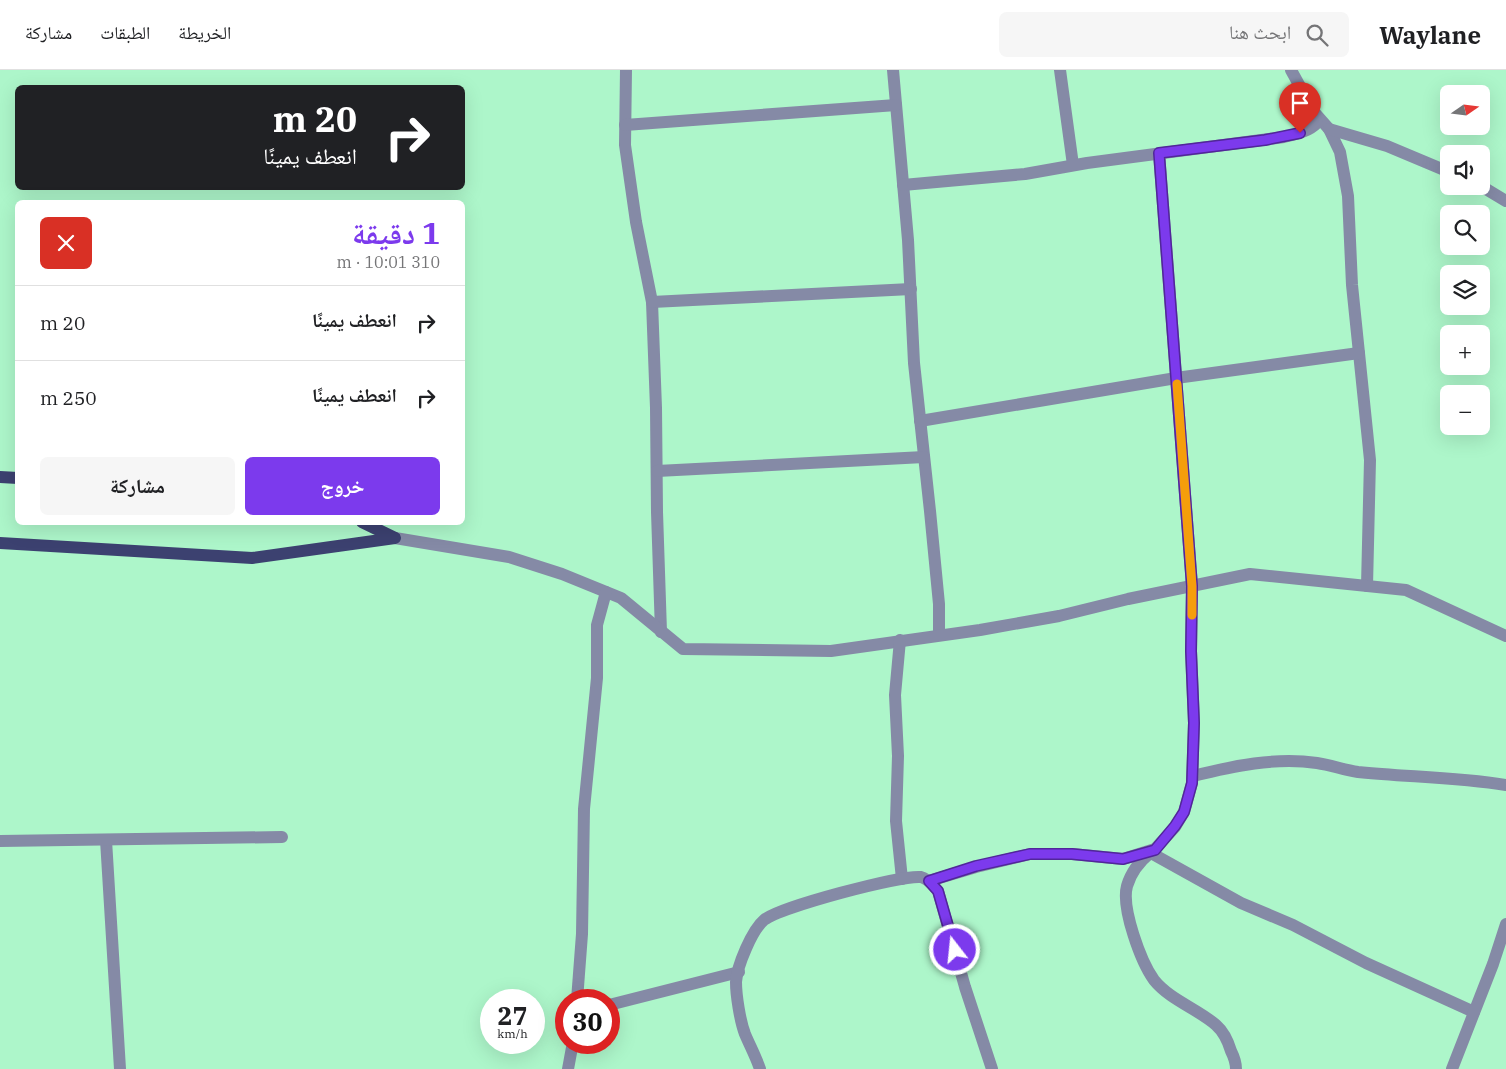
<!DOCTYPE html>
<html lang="ar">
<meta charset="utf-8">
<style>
:root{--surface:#fff;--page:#f6f6f6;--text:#202124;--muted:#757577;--line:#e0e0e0;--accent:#7c3aed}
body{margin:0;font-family:"IBM Plex Serif","Noto Naskh Arabic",serif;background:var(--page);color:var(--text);direction:rtl;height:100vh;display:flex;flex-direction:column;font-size:19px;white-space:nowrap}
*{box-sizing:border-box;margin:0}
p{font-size:16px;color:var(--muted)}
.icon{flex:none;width:28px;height:28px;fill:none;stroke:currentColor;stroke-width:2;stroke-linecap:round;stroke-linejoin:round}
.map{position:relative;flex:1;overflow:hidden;direction:ltr}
.details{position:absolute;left:15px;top:130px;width:450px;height:325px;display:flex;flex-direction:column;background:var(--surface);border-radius:8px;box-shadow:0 5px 20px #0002;direction:rtl}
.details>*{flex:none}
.guide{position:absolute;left:15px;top:15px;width:450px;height:105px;border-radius:8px;box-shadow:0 5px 20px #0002;direction:rtl;background:#202124;color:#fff;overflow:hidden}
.needle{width:32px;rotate:76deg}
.controls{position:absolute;left:1440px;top:15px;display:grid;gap:10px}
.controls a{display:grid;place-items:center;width:50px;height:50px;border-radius:8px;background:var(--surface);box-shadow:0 5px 20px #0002;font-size:25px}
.speed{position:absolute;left:480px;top:919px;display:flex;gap:10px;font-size:25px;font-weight:700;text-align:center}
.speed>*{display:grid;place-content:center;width:65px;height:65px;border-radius:50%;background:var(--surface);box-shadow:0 5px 20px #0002;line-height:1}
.speed small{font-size:12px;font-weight:400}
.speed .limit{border:8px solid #d22;background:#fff;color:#111}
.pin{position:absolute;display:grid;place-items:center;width:42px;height:42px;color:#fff;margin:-51px -21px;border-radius:50% 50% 50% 0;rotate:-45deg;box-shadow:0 0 5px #0007}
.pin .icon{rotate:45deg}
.me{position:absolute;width:55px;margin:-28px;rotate:344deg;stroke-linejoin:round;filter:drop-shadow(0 0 4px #0008)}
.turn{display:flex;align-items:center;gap:18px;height:105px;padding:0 25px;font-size:22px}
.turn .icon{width:65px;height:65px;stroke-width:2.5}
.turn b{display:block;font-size:35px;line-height:42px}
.round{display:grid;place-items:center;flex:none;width:52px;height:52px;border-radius:8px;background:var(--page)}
.head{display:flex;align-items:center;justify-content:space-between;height:85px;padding:0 25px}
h1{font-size:30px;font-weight:700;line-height:38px;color:var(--accent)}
.button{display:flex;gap:10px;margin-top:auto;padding:10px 25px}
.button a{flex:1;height:58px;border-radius:8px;background:var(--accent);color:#fff;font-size:20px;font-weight:700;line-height:58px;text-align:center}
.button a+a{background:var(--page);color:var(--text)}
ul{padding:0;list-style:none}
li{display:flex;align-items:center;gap:15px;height:75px;padding:0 25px;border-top:1px solid var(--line)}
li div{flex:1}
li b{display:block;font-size:19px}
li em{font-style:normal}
header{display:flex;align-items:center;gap:30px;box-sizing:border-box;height:70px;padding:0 25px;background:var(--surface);border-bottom:1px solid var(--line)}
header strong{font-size:24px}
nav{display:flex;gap:28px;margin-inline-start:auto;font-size:18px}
.search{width:350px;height:45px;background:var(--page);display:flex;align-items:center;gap:12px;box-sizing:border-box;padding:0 18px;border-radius:8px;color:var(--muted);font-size:19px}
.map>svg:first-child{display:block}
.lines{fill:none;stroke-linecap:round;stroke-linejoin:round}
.minor{stroke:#858aa6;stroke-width:12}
.major{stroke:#3c4170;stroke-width:12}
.route-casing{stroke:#51269a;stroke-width:12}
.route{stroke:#7c3aed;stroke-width:9}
.slow{stroke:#f59e0b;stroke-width:9}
</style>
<header>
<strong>Waylane</strong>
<div class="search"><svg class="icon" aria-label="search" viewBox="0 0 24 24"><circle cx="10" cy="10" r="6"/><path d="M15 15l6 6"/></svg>ابحث هنا</div>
<nav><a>الخريطة</a><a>الطبقات</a><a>مشاركة</a></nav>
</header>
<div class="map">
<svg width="1506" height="999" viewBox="0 0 1506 999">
<rect width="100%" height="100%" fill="#adf6ca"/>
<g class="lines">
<g class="minor">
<polyline points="626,0 625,75 636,152 652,232 656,338 657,442 661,562"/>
<polyline points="893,0 908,170 914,293 930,441 939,534 939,565"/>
<polyline points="1060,0 1073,95"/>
<polyline points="1314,42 1329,59 1340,82 1348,126 1352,215 1370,390 1367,516"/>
<polyline points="625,55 896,35"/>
<polyline points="1329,59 1387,76 1449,102"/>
<path d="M903 115 1025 104 1087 93 1284 67C1296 64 1308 62 1317 53L1314 42 1291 0"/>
<polyline points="1481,116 1506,131"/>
<polyline points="652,232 911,219"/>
<polyline points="920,351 1176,308 1359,283"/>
<polyline points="657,401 924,387"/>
<polyline points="395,468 509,487 562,504 621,528 683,579 831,581 980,560 1059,546 1128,529 1250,504 1406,520 1506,566"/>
<polyline points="900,570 895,625 898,686 896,751 902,809"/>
<path d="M1193 706C1233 696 1275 687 1317 693 1331 695 1344 700 1358 702 1407 707 1456 707 1506 715"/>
<polyline points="106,770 120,999"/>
<polyline points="0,771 282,767"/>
<path d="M1151 782C1140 791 1131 802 1127 816 1121 838 1141 892 1154 910 1170 930 1198 939 1216 955 1224 962 1228 971 1231 981 1234 987 1236 992 1236 999"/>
<polyline points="1151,783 1241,833 1293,855 1366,893 1474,942"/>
<polyline points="929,811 976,797 1030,784 1072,784 1123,789 1155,779 1175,757 1184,742 1192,713 1194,653 1191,581 1192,516 1159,83"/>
<polyline points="577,930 582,864 584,739 597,608 597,555 606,522"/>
<polyline points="609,935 739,902"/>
<polyline points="568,999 573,972"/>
<path d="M760 999C756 987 750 976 745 964 740 951 736 925 736 912 737 896 752 860 764 850 780 837 900 805 921 807 929 809 933 816 938 821L965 917 992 999"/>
<polyline points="1452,999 1493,894 1506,854"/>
</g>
<g class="major">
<polyline points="0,407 18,408"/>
<polyline points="0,473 252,488 395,468 362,452"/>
</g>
</g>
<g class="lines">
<defs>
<polyline id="route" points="955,880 938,821 929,811 976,796 1030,784 1072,784 1123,789 1155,780 1175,756 1184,742 1192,713 1194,653 1191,581 1192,516 1159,83 1265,70 1300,63"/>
</defs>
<use href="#route" class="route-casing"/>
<use href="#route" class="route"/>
<polyline class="slow" points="1177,314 1192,516 1192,545"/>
</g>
</svg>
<div class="controls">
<a><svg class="needle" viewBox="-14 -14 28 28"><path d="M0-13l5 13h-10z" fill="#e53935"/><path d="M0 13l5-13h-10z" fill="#757577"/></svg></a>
<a><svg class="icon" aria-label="sound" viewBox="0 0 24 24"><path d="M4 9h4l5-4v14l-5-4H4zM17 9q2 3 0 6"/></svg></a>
<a><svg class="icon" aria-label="search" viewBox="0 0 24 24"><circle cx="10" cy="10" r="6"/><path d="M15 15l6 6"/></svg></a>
<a><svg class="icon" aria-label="layers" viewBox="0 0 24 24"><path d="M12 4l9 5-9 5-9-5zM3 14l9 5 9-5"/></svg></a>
<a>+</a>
<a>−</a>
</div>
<div class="speed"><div>27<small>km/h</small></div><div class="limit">30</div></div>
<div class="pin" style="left:1300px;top:63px;background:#d93025"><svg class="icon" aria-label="arrive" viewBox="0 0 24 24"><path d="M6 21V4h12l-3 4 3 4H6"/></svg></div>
<svg class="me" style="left:955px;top:880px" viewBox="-20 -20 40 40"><circle r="17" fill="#7c3aed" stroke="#fff" stroke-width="3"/><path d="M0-11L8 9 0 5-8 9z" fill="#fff"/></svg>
<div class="guide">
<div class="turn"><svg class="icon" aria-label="right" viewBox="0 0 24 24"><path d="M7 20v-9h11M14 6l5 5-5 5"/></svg><div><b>20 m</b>انعطف يمينًا</div></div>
</div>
<section class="details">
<div class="head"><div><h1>1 دقيقة</h1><p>310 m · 10:01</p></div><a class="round" style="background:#d93025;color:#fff"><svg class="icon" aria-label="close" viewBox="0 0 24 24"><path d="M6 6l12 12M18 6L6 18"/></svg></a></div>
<ul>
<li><svg class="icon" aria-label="right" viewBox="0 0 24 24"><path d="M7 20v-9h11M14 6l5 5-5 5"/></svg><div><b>انعطف يمينًا</b></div><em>20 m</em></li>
<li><svg class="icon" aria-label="right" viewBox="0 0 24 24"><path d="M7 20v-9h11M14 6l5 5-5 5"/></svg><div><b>انعطف يمينًا</b></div><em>250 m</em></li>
</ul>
<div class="button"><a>خروج</a><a>مشاركة</a></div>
</section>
</div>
